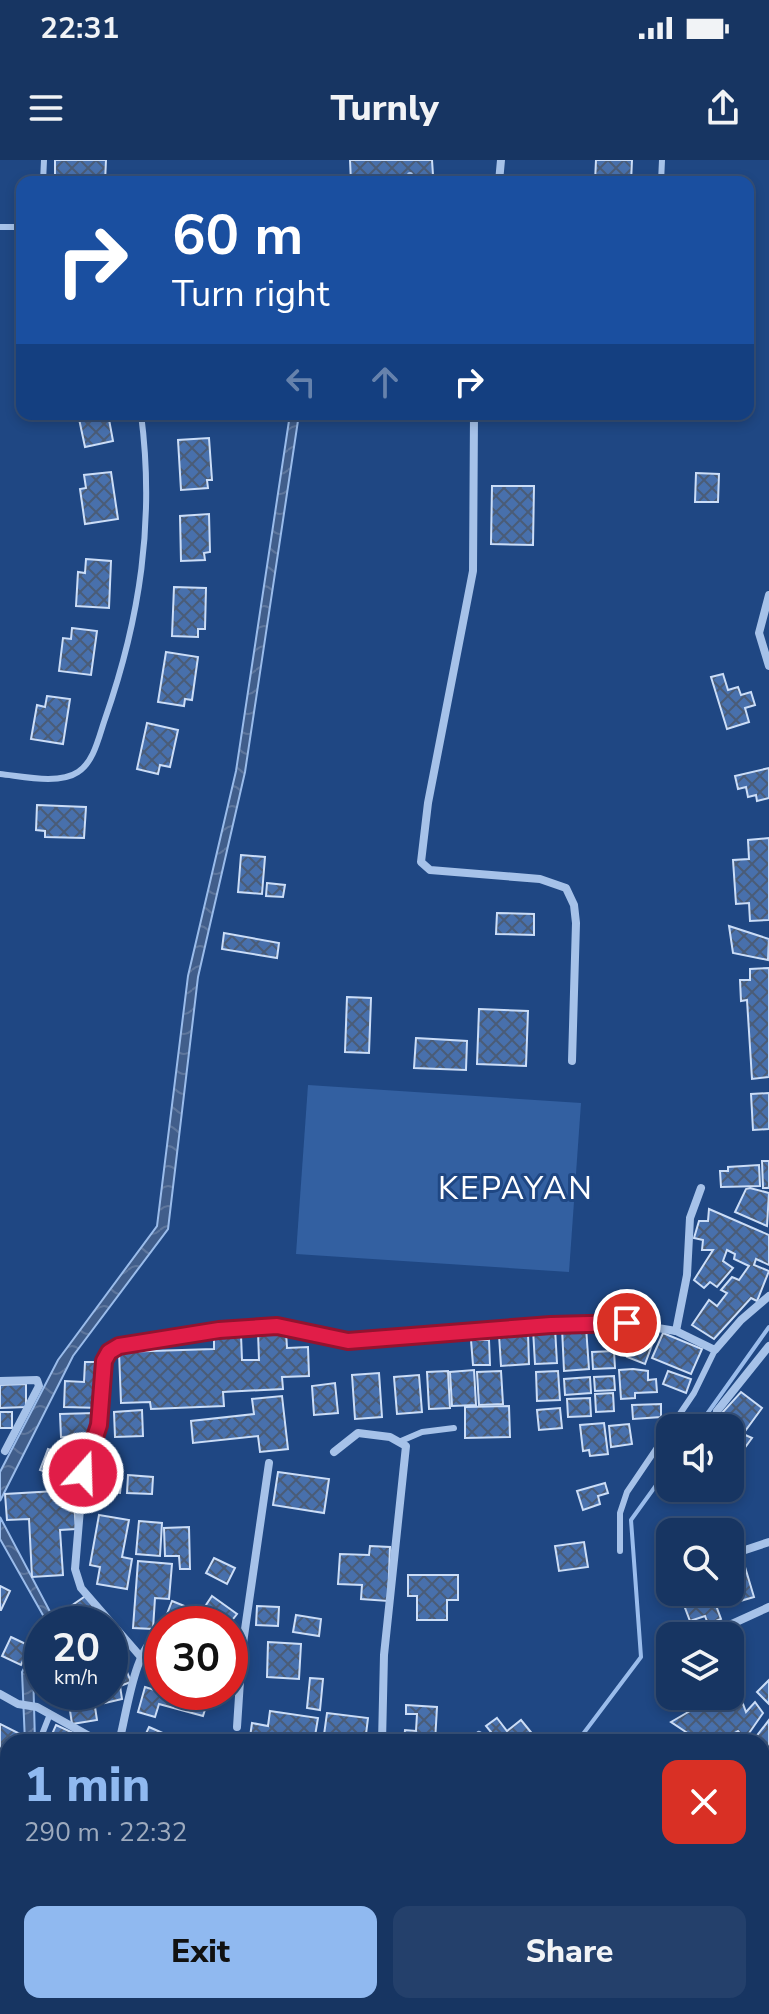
<!DOCTYPE html>
<meta charset="utf-8">
<style>
:root{--surface:#173562;--page:#24406b;--text:#f1f3f6;--muted:#9eabbe;--line:#365077;--accent:#90b9f0}
body{margin:0;font-family:"Nunito Sans",sans-serif;background:var(--page);color:var(--text);height:100vh;display:flex;flex-direction:column;font-size:30px;white-space:nowrap}
*{box-sizing:border-box;margin:0}
p{font-size:26px;color:var(--muted)}
.icon{flex:none;width:44px;height:44px;fill:none;stroke:currentColor;stroke-width:2;stroke-linecap:round;stroke-linejoin:round}
.map{position:relative;flex:1;overflow:hidden}
.drawer{position:absolute;left:0px;top:1574px;width:770px;height:280px;display:flex;flex-direction:column;background:var(--surface);border-radius:24px 24px 0 0;box-shadow:0 4px 12px #0003,0 0 0 2px var(--line)}
.drawer>*{flex:none}
.guide{position:absolute;left:16px;top:16px;width:738px;height:244px;border-radius:16px;box-shadow:0 4px 12px #0003,0 0 0 2px var(--line);background:#1a4fa0;color:#fff;overflow:hidden}
.buttons{position:absolute;left:656px;top:1254px;display:grid;gap:16px}
.buttons a{display:grid;place-items:center;width:88px;height:88px;border-radius:16px;background:var(--surface);box-shadow:0 4px 12px #0003,0 0 0 2px var(--line);font-size:40px}
.speed{position:absolute;left:24px;top:1446px;display:flex;gap:16px;font-size:40px;font-weight:700;text-align:center}
.speed>*{display:grid;place-content:center;width:104px;height:104px;border-radius:50%;background:var(--surface);box-shadow:0 4px 12px #0003,0 0 0 2px var(--line);line-height:1}
.speed small{font-size:20px;font-weight:400}
.speed .limit{border:12px solid #d22;background:#fff;color:#111}
.pin{position:absolute;display:grid;place-items:center;width:68px;height:68px;color:#fff;margin:-34px;border:4px solid #fff;border-radius:50%;box-shadow:0 2px 8px #0007}
.me{position:absolute;width:88px;margin:-44px;rotate:20deg;stroke-linejoin:round;filter:drop-shadow(0 0 6px #0008)}
.turn{display:flex;align-items:center;gap:28px;height:168px;padding:0 24px;font-size:36px}
.turn .icon{width:104px;height:104px;stroke-width:2.5}
.turn b{display:block;font-size:56px;line-height:68px}
.lanes{display:flex;align-items:center;height:76px;padding:0 24px;background:#0003;justify-content:center;gap:40px;direction:ltr}
.lanes .off{opacity:.35}
.round{display:grid;place-items:center;flex:none;width:84px;height:84px;border-radius:16px;background:var(--page)}
.summary{display:flex;align-items:center;justify-content:space-between;height:136px;padding:0 24px}
h1{font-size:48px;font-weight:800;line-height:60px;color:var(--accent)}
.button{display:flex;gap:16px;margin-top:auto;padding:16px 24px}
.button a{flex:1;height:92px;border-radius:16px;background:var(--accent);color:#111;font-size:32px;font-weight:800;line-height:92px;text-align:center}
.button a+a{background:var(--page);color:var(--text)}
.status{display:flex;justify-content:space-between;align-items:center;height:56px;padding:0 40px;background:var(--surface);direction:ltr}
.status svg{height:22px;fill:currentColor}
header{display:flex;justify-content:space-between;align-items:center;height:104px;padding:0 24px;background:var(--surface);font-size:36px;font-weight:800}
.map>svg:first-child{display:block}
.pitch{fill:#3360a1}
.water{fill:url(#water-waves);stroke:#9abceb;stroke-width:2}
.lines{fill:none;stroke-linecap:round;stroke-linejoin:round}
.stream{stroke:#9abceb;stroke-width:4}
.building{fill:url(#building-cross-hatch);stroke:#cbddf7;stroke-width:2}
.lane{stroke:#a6c2e9;stroke-width:6}
.street{stroke:#a6c2e9;stroke-width:8}
.route-casing{stroke:#92132f;stroke-width:20}
.route{stroke:#e11d48;stroke-width:14}
.labels{text-anchor:middle;dominant-baseline:central;stroke-width:6;stroke-linejoin:round;paint-order:stroke}
.quarter-label{font-size:32px;letter-spacing:2px;fill:#fff;stroke:#1f4783}
</style>
<div class="status"><b>22:31</b><svg viewBox="0 0 49 12"><path d="M0 12V9h3v3zM5 12V6h3v6zM10 12V3h3v9zM15 12V0h3v12zM26 1h20v11H26zM47 4h2v5h-2z"/></svg></div>
<header><svg class="icon" aria-label="menu" viewBox="0 0 24 24"><path d="M4 6h16M4 12h16M4 18h16"/></svg>Turnly<svg class="icon" aria-label="share" viewBox="0 0 24 24"><path d="M12 15V3M7 8l5-5 5 5M5 13v7h14v-7"/></svg></header>
<div class="map">
<svg width="769" height="1854" viewBox="0 0 769 1854">
<defs>
<pattern id="water-waves" width="16" height="10" patternUnits="userSpaceOnUse" patternTransform="scale(2)"><rect width="16" height="10" fill="#415e8b"/><path d="M0 5q4-4 8 0t8 0" fill="none" stroke="#5e769c"/></pattern>
<pattern id="building-cross-hatch" width="8" height="8" patternUnits="userSpaceOnUse" patternTransform="scale(2)"><rect width="8" height="8" fill="#4870ac"/><path d="M0 0l8 8M0 8l8-8" fill="none" stroke="#4a5c77"/></pattern>
</defs>
<rect width="100%" height="100%" fill="#1f4783"/>
<polygon class="pitch" points="308,925 581,943 569,1112 296,1094"/>
<g class="water">
<polygon points="290,254 299,254 245,612 198,817 168,1069 73,1196 0,1341 0,1312 58,1200 157,1066 188,816 236,611"/>
<polygon points="0,1357 56,1463 56,1464 48,1464 0,1379"/>
<polygon points="42,1475 42,1491 33,1509 35,1582 25,1582 22,1512"/>
</g>
<g class="lines">
<g class="stream">
<polyline points="697,1268 769,1167"/>
<polyline points="577,1582 641,1497 631,1360 670,1306"/>
<polyline points="282,1854 289,1846"/>
</g>
</g>
<g class="building">
<polygon points="55,0 106,0 105,22 65,21 65,16 55,16"/>
<polygon points="350,0 432,0 433,15 405,15 405,22 351,22"/>
<polygon points="596,0 632,0 631,22 595,22"/>
<polygon points="78,254 108,254 113,281 85,287"/>
<polygon points="209,278 212,320 207,320 208,328 181,330 178,280"/>
<polygon points="111,312 118,359 85,364 80,329 86,328 84,315"/>
<polygon points="696,313 719,314 718,342 695,342"/>
<polygon points="492,326 534,326 533,385 491,384"/>
<polygon points="209,354 210,392 204,393 205,400 181,401 180,356"/>
<polygon points="86,399 111,401 109,448 76,446 78,412 85,413"/>
<polygon points="174,427 206,428 205,469 198,469 198,477 172,476"/>
<polygon points="72,468 97,471 91,515 59,511 63,478 71,479"/>
<polygon points="166,492 198,497 192,540 185,539 184,546 158,542"/>
<polygon points="723,514 728,530 738,527 741,535 751,532 755,545 745,548 749,562 727,569 711,517"/>
<polygon points="47,536 70,539 63,584 31,579 37,545 45,547"/>
<polygon points="147,563 178,570 170,607 160,605 158,614 137,609"/>
<polygon points="769,608 769,638 757,641 756,635 748,637 746,627 738,629 735,616"/>
<polygon points="37,645 86,647 84,678 45,677 45,671 36,670"/>
<polygon points="769,678 769,760 750,761 749,743 736,744 733,700 749,699 748,680"/>
<polygon points="241,695 265,697 262,734 238,732"/>
<polygon points="267,723 285,725 283,737 266,736"/>
<polygon points="497,753 534,754 534,775 496,774"/>
<polygon points="729,766 769,779 768,800 733,793"/>
<polygon points="224,773 279,783 277,798 222,789"/>
<polygon points="769,808 769,917 752,919 747,840 741,841 740,820 750,820 750,809"/>
<polygon points="347,837 371,838 369,893 345,892"/>
<polygon points="479,849 528,851 526,906 477,904"/>
<polygon points="416,878 467,881 466,910 414,908"/>
<polygon points="769,933 769,969 753,970 751,934"/>
<polygon points="762,1001 769,1001 769,1028 763,1028"/>
<polygon points="759,1005 760,1026 721,1027 720,1011 728,1011 728,1007"/>
<polygon points="750,1028 769,1033 767,1066 735,1052 746,1029"/>
<polygon points="709,1049 769,1075 769,1105 756,1099 754,1105 769,1111 757,1141 751,1138 714,1179 692,1165 709,1140 717,1146 727,1133 721,1130 732,1117 739,1120 749,1106 734,1099 735,1094 727,1090 723,1101 733,1108 717,1127 710,1122 704,1128 694,1120 713,1090 702,1090 703,1080 694,1078 699,1061 708,1061"/>
<polygon points="586,1167 589,1209 564,1211 562,1168"/>
<polygon points="618,1167 631,1172 624,1193 610,1188"/>
<polygon points="555,1168 557,1203 535,1204 533,1169"/>
<polygon points="286,1171 287,1188 308,1187 309,1216 282,1217 283,1229 223,1232 224,1246 151,1249 150,1242 121,1243 119,1192 214,1189 214,1176 241,1175 242,1200 259,1200 258,1172"/>
<polygon points="528,1173 529,1204 501,1206 499,1175"/>
<polygon points="663,1173 702,1189 691,1214 652,1198"/>
<polygon points="635,1175 653,1182 645,1204 627,1197"/>
<polygon points="471,1180 489,1180 490,1205 473,1205"/>
<polygon points="614,1191 615,1208 593,1209 592,1192"/>
<polygon points="85,1202 102,1202 101,1248 64,1247 65,1221 84,1222"/>
<polygon points="633,1209 648,1211 648,1220 656,1219 657,1232 635,1233 635,1238 621,1239 619,1210"/>
<polygon points="474,1210 476,1245 452,1246 450,1212"/>
<polygon points="448,1211 450,1248 429,1249 427,1212"/>
<polygon points="501,1211 503,1244 479,1245 477,1212"/>
<polygon points="558,1211 560,1240 537,1241 536,1212"/>
<polygon points="668,1211 691,1219 686,1233 663,1224"/>
<polygon points="379,1213 382,1257 355,1259 352,1215"/>
<polygon points="419,1215 422,1252 397,1254 394,1217"/>
<polygon points="614,1216 615,1230 595,1231 594,1217"/>
<polygon points="590,1217 591,1233 565,1235 564,1219"/>
<polygon points="335,1223 338,1253 314,1255 312,1226"/>
<polygon points="26,1224 26,1247 0,1248 0,1225"/>
<polygon points="741,1232 762,1248 743,1274 752,1278 738,1297 730,1294 730,1268 735,1264 721,1254"/>
<polygon points="613,1233 614,1251 596,1252 595,1234"/>
<polygon points="282,1236 288,1289 260,1292 258,1276 193,1283 191,1261 254,1254 252,1239"/>
<polygon points="590,1238 591,1256 568,1257 567,1239"/>
<polygon points="661,1244 661,1257 633,1259 632,1245"/>
<polygon points="509,1246 510,1277 465,1278 465,1247"/>
<polygon points="560,1248 562,1268 539,1270 537,1250"/>
<polygon points="142,1250 143,1276 115,1277 114,1252"/>
<rect x="0" y="1252" width="12" height="16"/>
<polygon points="95,1253 95,1276 61,1277 60,1254"/>
<polygon points="604,1263 608,1294 590,1296 589,1290 583,1291 580,1265"/>
<polygon points="629,1264 632,1284 611,1287 609,1266"/>
<polygon points="48,1289 77,1300 69,1321 40,1310"/>
<polygon points="278,1312 329,1319 324,1353 273,1345"/>
<polygon points="99,1314 122,1316 120,1333 98,1331"/>
<polygon points="128,1315 153,1317 152,1334 127,1333"/>
<polygon points="605,1323 608,1333 598,1336 600,1344 583,1350 577,1331"/>
<polygon points="73,1330 76,1369 60,1370 63,1415 32,1417 29,1359 7,1360 5,1334"/>
<polygon points="99,1355 129,1360 122,1397 132,1399 127,1429 97,1424 100,1407 90,1405"/>
<polygon points="139,1361 162,1363 160,1396 136,1394"/>
<polygon points="189,1367 190,1409 180,1409 179,1396 165,1396 164,1368"/>
<polygon points="584,1382 588,1407 559,1411 555,1386"/>
<polygon points="370,1386 390,1387 388,1441 361,1439 362,1425 338,1424 340,1394 369,1395"/>
<polygon points="214,1398 235,1408 227,1424 206,1413"/>
<polygon points="138,1401 172,1404 169,1439 155,1438 153,1469 133,1468"/>
<polygon points="745,1407 754,1437 723,1446 718,1432 730,1432 730,1412"/>
<polygon points="408,1415 458,1415 458,1440 447,1440 447,1460 417,1460 417,1436 408,1436"/>
<polygon points="0,1426 10,1431 1,1450 0,1450"/>
<polygon points="679,1432 711,1432 721,1459 708,1464 705,1456 690,1461"/>
<polygon points="87,1435 106,1464 64,1464 58,1455"/>
<polygon points="212,1436 237,1454 229,1464 208,1464 198,1457"/>
<polygon points="172,1441 192,1449 186,1464 165,1459"/>
<polygon points="257,1446 279,1447 278,1466 256,1465"/>
<polygon points="296,1455 321,1459 319,1476 293,1472"/>
<polygon points="11,1477 30,1486 21,1505 2,1496"/>
<polygon points="268,1482 301,1484 299,1519 267,1517"/>
<polygon points="119,1492 131,1522 120,1526 122,1539 105,1543 103,1532 110,1532 110,1496"/>
<polygon points="310,1518 323,1519 320,1550 307,1548"/>
<polygon points="769,1520 769,1544 757,1532"/>
<polygon points="736,1525 746,1552 755,1542 763,1553 745,1579 738,1571 720,1582 701,1582 671,1562 716,1536 730,1536 730,1528"/>
<polygon points="145,1527 161,1532 195,1532 193,1539 207,1543 203,1556 159,1544 155,1557 138,1552"/>
<polygon points="50,1532 100,1532 93,1534 97,1560 72,1564 68,1537"/>
<polygon points="406,1545 437,1547 435,1582 404,1582 405,1570 416,1571 417,1554 406,1554"/>
<polygon points="270,1551 318,1558 314,1582 277,1582 250,1577 252,1563 268,1566"/>
<polygon points="327,1553 368,1558 365,1582 323,1582"/>
<polygon points="497,1558 507,1571 521,1560 539,1582 499,1582 486,1566"/>
<polygon points="769,1560 769,1602 762,1597 762,1582 752,1582"/>
<polygon points="0,1564 22,1575 19,1582 8,1582 8,1604 0,1600"/>
<polygon points="56,1565 84,1578 82,1582 49,1581"/>
<polygon points="149,1567 183,1582 142,1582"/>
<polygon points="8,1663 8,1684 0,1676"/>
<polygon points="0,1783 8,1787 8,1827 0,1823"/>
<polygon points="764,1815 769,1816 769,1854 766,1854 768,1844 762,1842"/>
<polygon points="88,1846 116,1846 113,1854"/>
<polygon points="120,1846 152,1846 149,1854 120,1854 117,1853"/>
<polygon points="191,1846 229,1846 225,1854 210,1854"/>
<polygon points="456,1846 549,1846 548,1853"/>
<rect x="693" y="1846" width="37" height="8"/>
</g>
<g class="lines">
<g class="lane">
<polyline points="410,15 410,22"/>
<polyline points="43,22 44,0"/>
<polyline points="661,22 662,0"/>
<polyline points="0,67 22,67"/>
<path d="M0 614C21 616 59 625 78 612 94 602 99 576 105 559 140 459 155 360 141 254"/>
<polyline points="401,1281 422,1272 454,1268"/>
<polyline points="620,1391 620,1353 627,1332 694,1233 715,1190"/>
<polyline points="39,1582 50,1554"/>
<polyline points="0,1652 8,1641"/>
</g>
<g class="street">
<polyline points="499,22 501,0"/>
<polyline points="474,254 473,411 428,643 421,702 430,710 540,719 566,728 574,745 576,763 572,901"/>
<polyline points="769,435 759,473 769,506"/>
<polyline points="676,1171 687,1115 690,1058 701,1028"/>
<polyline points="0,1221 37,1220 39,1226 5,1291"/>
<polyline points="717,1251 769,1186"/>
<polyline points="334,1292 358,1273 390,1277 406,1286 384,1495 382,1582"/>
<polyline points="730,1395 769,1382"/>
<polyline points="723,1468 769,1447"/>
<polyline points="230,1487 242,1490 237,1567"/>
<polyline points="242,1490 269,1303"/>
<polyline points="140,1496 81,1428 75,1409 83,1313 99,1265 104,1201 109,1192 119,1186 219,1170 277,1166 348,1181 551,1165 627,1163 676,1171 715,1190 741,1160 769,1136"/>
<polyline points="0,1534 18,1544 37,1547 100,1582"/>
<path d="M119 1582C126 1558 135 1479 162 1475"/>
<polyline points="474,1582 479,1575"/>
<polyline points="0,1717 8,1721"/>
<polyline points="236,1854 237,1846"/>
<polyline points="574,1854 574,1846"/>
</g>
</g>
<g class="lines">
<defs>
<polyline id="route" points="83,1313 99,1265 104,1201 109,1192 119,1186 219,1170 277,1166 348,1181 551,1165 627,1163"/>
</defs>
<use href="#route" class="route-casing"/>
<use href="#route" class="route"/>
</g>
<g class="labels">
<g class="quarter-label">
<text x="516" y="1028">KEPAYAN</text>
</g>
</g>
</svg>
<div class="buttons">
<a><svg class="icon" aria-label="sound" viewBox="0 0 24 24"><path d="M4 9h4l5-4v14l-5-4H4zM17 9q2 3 0 6"/></svg></a>
<a><svg class="icon" aria-label="search" viewBox="0 0 24 24"><circle cx="10" cy="10" r="6"/><path d="M15 15l6 6"/></svg></a>
<a><svg class="icon" aria-label="layers" viewBox="0 0 24 24"><path d="M12 4l9 5-9 5-9-5zM3 14l9 5 9-5"/></svg></a>
</div>
<div class="speed"><div>20<small>km/h</small></div><div class="limit">30</div></div>
<div class="pin" style="left:627px;top:1163px;background:#d93025"><svg class="icon" aria-label="arrive" viewBox="0 0 24 24"><path d="M6 21V4h12l-3 4 3 4H6"/></svg></div>
<svg class="me" style="left:83px;top:1313px" viewBox="-20 -20 40 40"><circle r="17" fill="#e11d48" stroke="#fff" stroke-width="3"/><path d="M0-11L8 9 0 5-8 9z" fill="#fff"/></svg>
<div class="guide">
<div class="turn"><svg class="icon" aria-label="right" viewBox="0 0 24 24"><path d="M7 20v-9h11M14 6l5 5-5 5"/></svg><div><b>60 m</b>Turn right</div></div>
<div class="lanes"><svg class="icon off" aria-label="left" viewBox="0 0 24 24"><path d="M17 20v-9H6M10 6l-5 5 5 5"/></svg><svg class="icon off" aria-label="ahead" viewBox="0 0 24 24"><path d="M12 20V5M6 11l6-6 6 6"/></svg><svg class="icon" aria-label="right" viewBox="0 0 24 24"><path d="M7 20v-9h11M14 6l5 5-5 5"/></svg></div>
</div>
<section class="drawer">
<div class="summary"><div><h1>1 min</h1><p>290 m · 22:32</p></div><a class="round" style="background:#d93025;color:#fff"><svg class="icon" aria-label="close" viewBox="0 0 24 24"><path d="M6 6l12 12M18 6L6 18"/></svg></a></div>
<div class="button"><a>Exit</a><a>Share</a></div>
</section>
</div>
